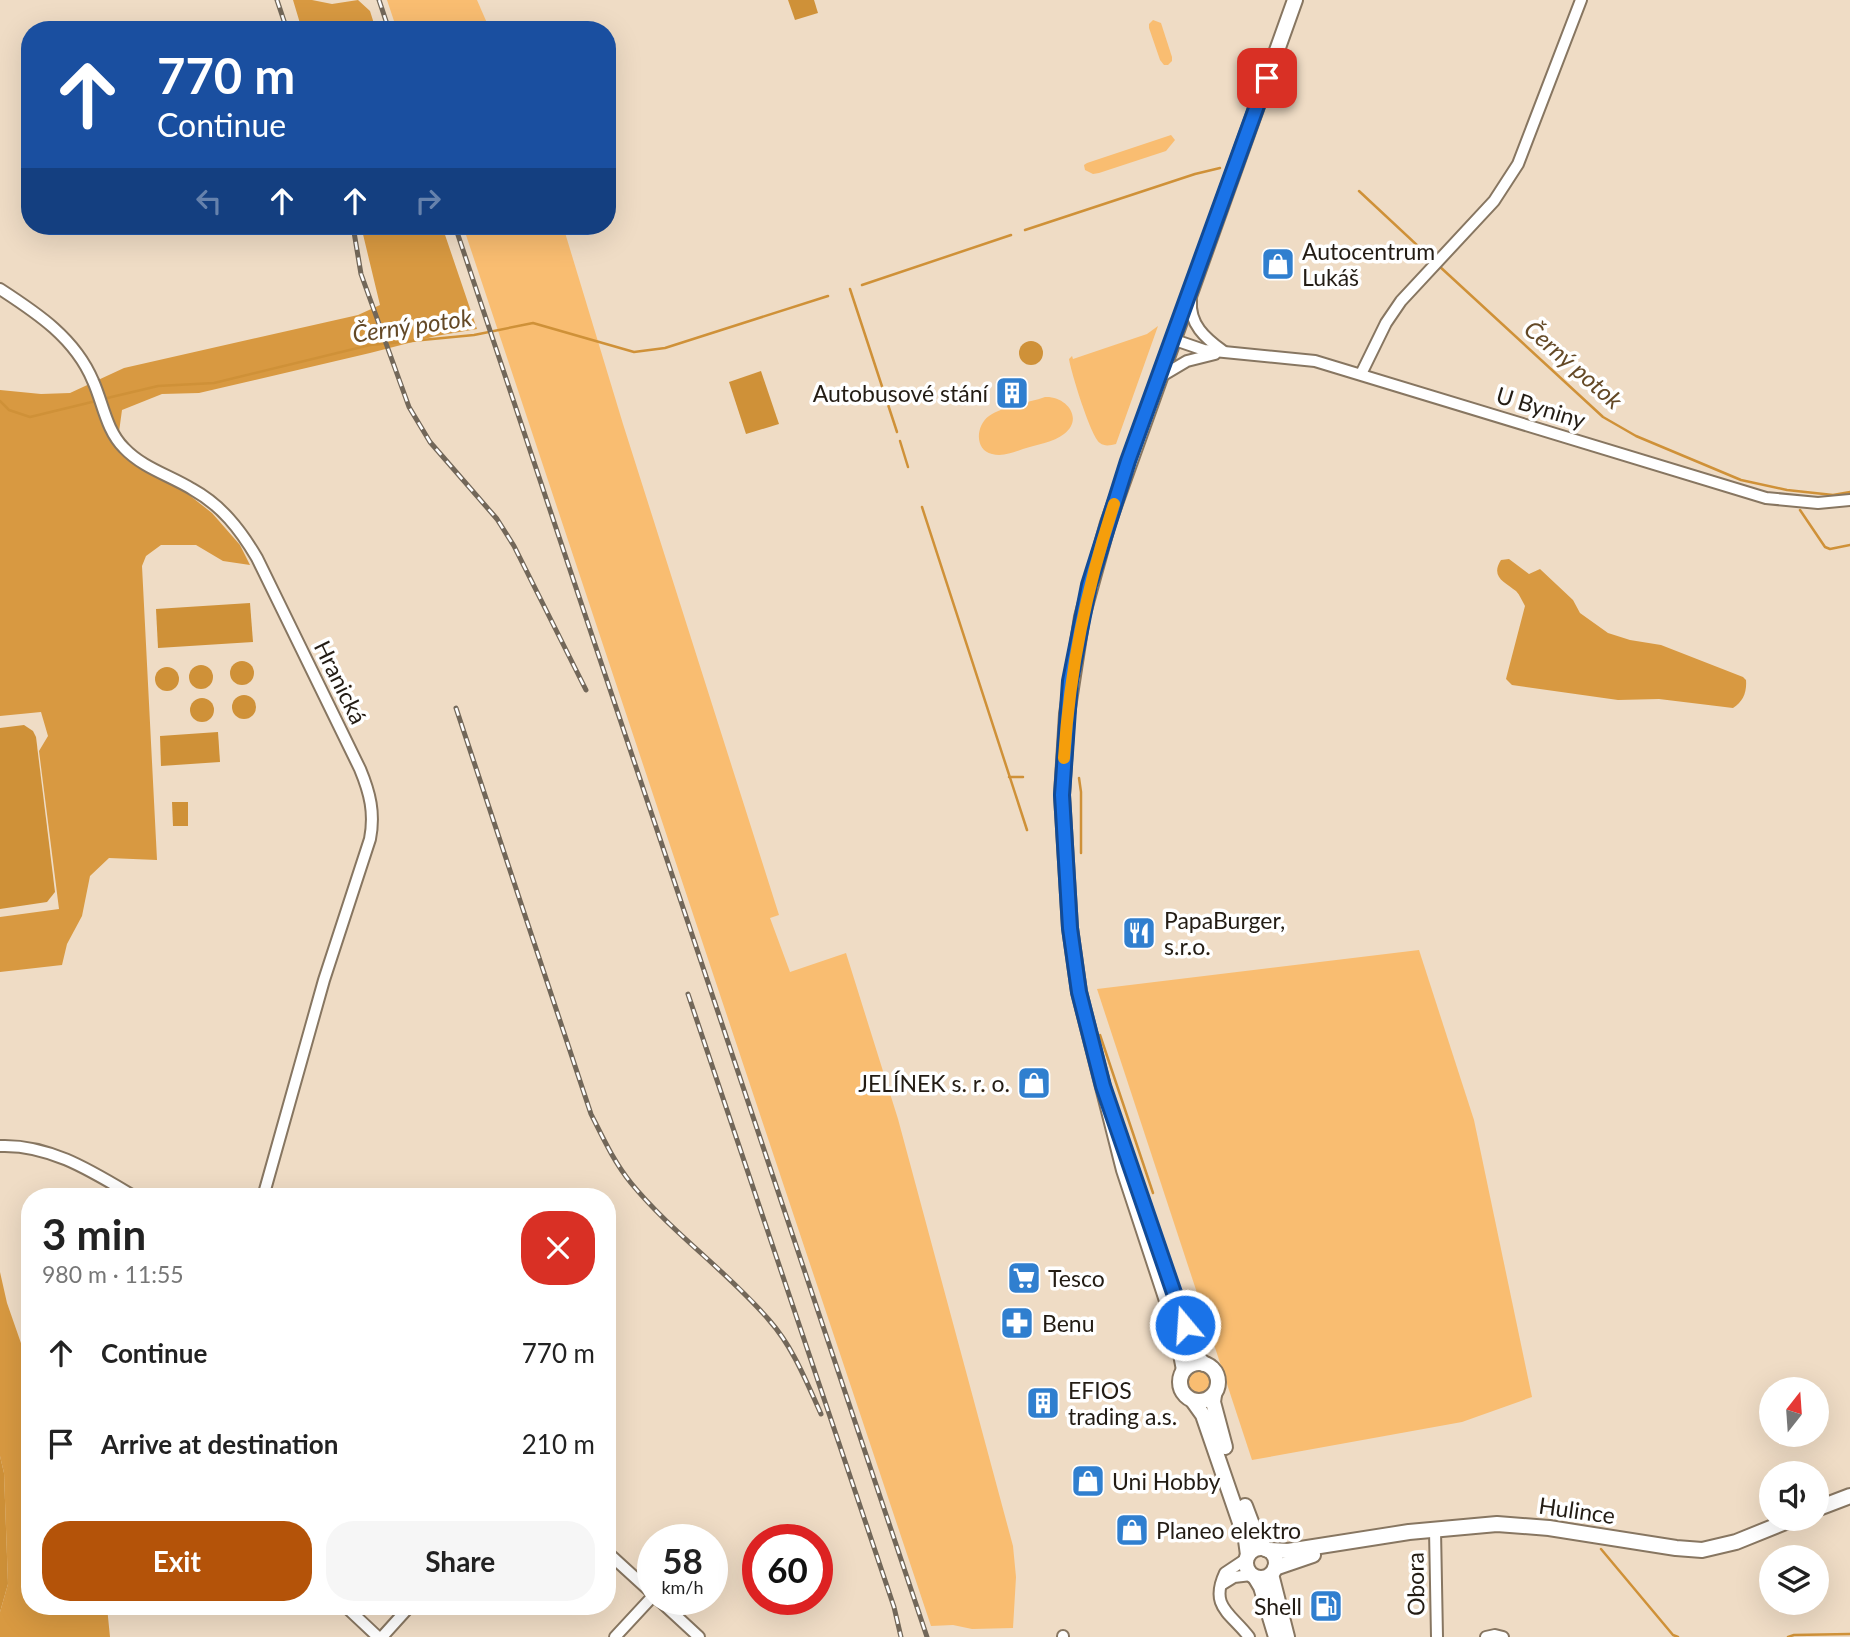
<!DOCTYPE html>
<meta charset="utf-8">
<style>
:root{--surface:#fff;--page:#f6f6f6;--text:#222;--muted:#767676;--accent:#b45309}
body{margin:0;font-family:Lato,sans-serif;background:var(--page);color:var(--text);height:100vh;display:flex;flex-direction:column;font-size:26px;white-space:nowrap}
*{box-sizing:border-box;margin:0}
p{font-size:23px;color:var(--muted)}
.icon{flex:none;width:38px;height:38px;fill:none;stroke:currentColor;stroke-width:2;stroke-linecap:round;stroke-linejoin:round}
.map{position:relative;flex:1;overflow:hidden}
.panel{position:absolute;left:21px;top:1188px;width:595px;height:427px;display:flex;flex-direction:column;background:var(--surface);border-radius:28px;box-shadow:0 7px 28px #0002}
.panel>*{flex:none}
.banner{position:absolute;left:21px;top:21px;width:595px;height:214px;border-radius:28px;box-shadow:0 7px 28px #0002;background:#1a4fa0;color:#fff;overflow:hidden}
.needle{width:46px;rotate:17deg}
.tools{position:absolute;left:1759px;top:1377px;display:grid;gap:14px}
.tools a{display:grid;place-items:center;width:70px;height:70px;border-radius:50%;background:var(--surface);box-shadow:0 7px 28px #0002;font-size:35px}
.speed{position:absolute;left:637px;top:1524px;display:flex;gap:14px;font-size:35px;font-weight:700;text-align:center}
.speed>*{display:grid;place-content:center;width:91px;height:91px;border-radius:50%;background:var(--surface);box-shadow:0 7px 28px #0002;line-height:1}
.speed small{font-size:18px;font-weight:400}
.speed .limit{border:10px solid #d22;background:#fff;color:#111}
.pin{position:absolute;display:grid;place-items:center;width:60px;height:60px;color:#fff;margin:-30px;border-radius:14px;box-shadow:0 4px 10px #0006}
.me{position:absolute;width:77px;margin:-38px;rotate:342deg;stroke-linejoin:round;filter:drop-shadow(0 0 5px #0008)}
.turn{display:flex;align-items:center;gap:24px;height:147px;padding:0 21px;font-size:32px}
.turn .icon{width:91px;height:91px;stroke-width:2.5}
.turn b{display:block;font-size:49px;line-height:60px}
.lanes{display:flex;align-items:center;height:66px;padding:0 21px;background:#0003;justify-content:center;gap:35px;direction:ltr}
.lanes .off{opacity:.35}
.round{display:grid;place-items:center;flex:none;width:74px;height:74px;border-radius:28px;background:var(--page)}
.headline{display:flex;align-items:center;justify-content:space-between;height:119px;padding:0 21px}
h1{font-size:42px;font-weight:700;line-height:52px}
.primary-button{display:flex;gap:14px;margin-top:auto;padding:14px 21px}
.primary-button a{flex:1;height:80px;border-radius:28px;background:var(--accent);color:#fff;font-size:28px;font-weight:700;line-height:80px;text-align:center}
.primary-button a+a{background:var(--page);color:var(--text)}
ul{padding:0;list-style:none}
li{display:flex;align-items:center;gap:21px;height:91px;padding:0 21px}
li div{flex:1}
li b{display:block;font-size:26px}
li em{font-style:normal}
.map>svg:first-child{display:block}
.green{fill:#f9bd71}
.forest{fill:#d89941}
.water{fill:#cf9138}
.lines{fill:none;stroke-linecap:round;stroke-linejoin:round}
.stream{stroke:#cf9138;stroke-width:2.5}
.minor-casing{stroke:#877661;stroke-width:14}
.major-casing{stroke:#877661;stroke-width:18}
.minor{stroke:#fff;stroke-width:10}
.major{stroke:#fff;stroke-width:14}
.rail-casing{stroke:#726759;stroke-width:5}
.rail{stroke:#fff;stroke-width:2.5;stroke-dasharray:8;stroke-linecap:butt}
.route-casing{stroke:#114b97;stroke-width:18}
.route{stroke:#1a73e8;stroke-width:12}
.slow{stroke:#f59e0b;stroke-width:12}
.labels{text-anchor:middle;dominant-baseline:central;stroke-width:7;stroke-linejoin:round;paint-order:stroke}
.poi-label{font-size:23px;fill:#231c14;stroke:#fff;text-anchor:start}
.street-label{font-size:23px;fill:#231c14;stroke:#fff}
.water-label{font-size:24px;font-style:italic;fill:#644926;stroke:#fff}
</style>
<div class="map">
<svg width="1850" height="1637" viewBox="0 0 1850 1637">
<rect width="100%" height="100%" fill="#efdcc5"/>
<g class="green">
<polygon points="387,0 477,0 490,30 397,30"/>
<polygon points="1153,20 1161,23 1172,57 1172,61 1168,65 1164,65 1160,60 1149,28 1149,24"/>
<polygon points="1171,135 1175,140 1166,151 1099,173 1093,174 1085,170 1084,165 1087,163"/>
<polygon points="463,226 563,226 623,424 779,915 770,918 790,972 846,953 898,1119 1013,1546 1016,1577 1013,1628 972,1629 953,1625 931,1626"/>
<path d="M1158 326 1116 444C1111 445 1105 447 1100 443 1091 437 1071 372 1069 359L1072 356 1073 359 1147 334Z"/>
<path d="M1045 397C1067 396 1084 419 1064 434 1054 442 1036 445 1023 449 1014 452 1003 457 992 454 974 450 976 425 989 416 1004 406 1028 403 1045 397Z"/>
<polygon points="1419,950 1474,1120 1532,1397 1462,1422 1252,1460 1097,989"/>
<circle cx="1199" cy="1382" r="11"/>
</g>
<g class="forest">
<polygon points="293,0 312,0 332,4 358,0 370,11 376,30 302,30"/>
<polygon points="361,226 442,226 477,329 436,336 370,353 199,393 162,394 122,410 119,432 137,454 212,513 240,545 250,565 223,561 196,545 161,545 146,556 142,566 157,860 109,858 90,876 82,916 67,944 62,965 0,972 0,917 59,909 39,751 48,736 41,712 0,716 0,390 41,394 70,393 124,368 358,315 380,305"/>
<path d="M1509 559 1529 574 1540 569 1573 600 1580 613 1608 633 1630 640 1661 645 1743 677 1746 680C1747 692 1743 702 1733 708L1659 699 1618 700 1512 685 1506 679 1507 675 1525 606C1522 601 1520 595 1516 591 1505 582 1490 577 1501 560Z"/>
<polygon points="0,1272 7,1303 30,1369 30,1606 107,1607 110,1637 0,1637 0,1612 8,1584 4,1473 0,1456"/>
</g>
<g class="water">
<polygon points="788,0 814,0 818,13 795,20"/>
<circle cx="1031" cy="353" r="12"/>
<polygon points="761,371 779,424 746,434 729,382"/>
<polygon points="250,603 253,642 158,648 156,609"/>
<circle cx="242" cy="673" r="12"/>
<circle cx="201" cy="677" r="12"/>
<circle cx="167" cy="679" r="12"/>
<circle cx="244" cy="707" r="12"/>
<circle cx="202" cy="710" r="12"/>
<polygon points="24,725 33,731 36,737 55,892 47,902 0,909 0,728"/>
<polygon points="218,732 220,762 161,766 160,736"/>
<polygon points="172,802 188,802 188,826 173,826"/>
<polygon points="0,1456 4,1473 8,1584 0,1612"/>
</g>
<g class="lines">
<g class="stream">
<polyline points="1359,191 1433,260"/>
<polyline points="1025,230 1195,174 1220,168"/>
<polyline points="1438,265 1603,417 1636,436 1741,480 1787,490 1833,495 1850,492"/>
<polyline points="862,285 1011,235"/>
<polyline points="850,289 897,432"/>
<polyline points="103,399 158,386 214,383 370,345 474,335 533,323 634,352 665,348 828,296"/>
<polyline points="0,401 9,410 30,417 96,401"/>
<polyline points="900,441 908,467"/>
<polyline points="922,507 1027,830"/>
<polyline points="1800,510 1825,547 1830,549 1850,545"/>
<polyline points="1009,777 1023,777"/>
<polyline points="1079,778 1081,792 1081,853"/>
<polyline points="1100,1035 1153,1193"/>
<polyline points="1601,1549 1673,1635 1678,1637"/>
<polyline points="1788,1637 1794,1635 1850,1634"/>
</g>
<defs>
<g id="minor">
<path d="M0 289C37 313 75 338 93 381 103 403 106 430 124 448 143 468 169 475 192 489 221 505 240 529 257 558L360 769C370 793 375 813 370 839L324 980 263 1197"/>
<path d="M1191 300C1189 324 1205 338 1223 351"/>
<polyline points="1172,339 1204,350 1315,361 1766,498 1818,503 1850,500"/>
<polyline points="1361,374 1386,323 1401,301 1494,201 1518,164 1581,0"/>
<polyline points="1160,377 1187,361 1215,354"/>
<path d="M0 1146C50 1144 93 1172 135 1197"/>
<polyline points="1435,1530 1437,1637"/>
<polyline points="607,1552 653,1594"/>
<path d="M1246 1559 1225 1573C1209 1607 1231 1613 1249 1637"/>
<polyline points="1221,1585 1234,1577 1251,1575"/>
<polyline points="659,1600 699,1637"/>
<polyline points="345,1606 378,1637"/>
<polyline points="382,1637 410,1606"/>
<polyline points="615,1637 653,1596"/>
<polyline points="1063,1637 1063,1636"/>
<polyline points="1486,1637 1495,1635 1503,1637"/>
</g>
<g id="major">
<polyline points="1180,1309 1198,1358 1204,1364"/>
<circle cx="1199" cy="1382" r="19"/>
<polyline points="1184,1370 1176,1328 1124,1170 1079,992 1070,928 1062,795 1067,714 1082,617 1108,523 1295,0"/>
<polyline points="1214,1395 1213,1402 1225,1447"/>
<polyline points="1193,1401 1203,1415 1246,1540 1248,1555"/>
<polyline points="1245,1506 1256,1535 1265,1549"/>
<polyline points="1816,1509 1850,1496"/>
<circle cx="1261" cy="1563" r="15"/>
<polyline points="1268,1550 1288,1551 1409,1532 1497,1524 1549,1528 1676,1548 1702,1550 1736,1542 1793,1519"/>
<polyline points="1275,1568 1313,1555"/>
<polyline points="1271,1574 1287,1637"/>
<polyline points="1255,1577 1261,1587 1276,1637"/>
</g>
</defs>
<use href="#minor" class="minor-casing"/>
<use href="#major" class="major-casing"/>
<use href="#minor" class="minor"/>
<use href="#major" class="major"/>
<defs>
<g id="rail">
<polyline points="277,0 287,30"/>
<polyline points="379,0 389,30"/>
<polyline points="353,226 361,274 409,407 430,442 497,519 514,546 586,690"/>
<polyline points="455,226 927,1637"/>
<path d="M456 708 591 1114C603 1138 614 1162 631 1183 672 1233 727 1271 769 1320 793 1347 806 1381 821 1414"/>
<polyline points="688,994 894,1607 901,1637"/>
</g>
</defs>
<use href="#rail" class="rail-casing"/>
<use href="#rail" class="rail"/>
</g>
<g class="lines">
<defs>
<polyline id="route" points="1185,1325 1103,1086 1079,992 1070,928 1062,795 1070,681 1089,585 1128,461 1267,78"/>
</defs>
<use href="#route" class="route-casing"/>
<use href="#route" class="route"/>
<path class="slow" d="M1064 758C1070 667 1086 590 1114 504"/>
</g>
<defs>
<symbol id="shop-square" viewBox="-11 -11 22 22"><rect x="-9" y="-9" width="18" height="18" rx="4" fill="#307fcf" stroke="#fff"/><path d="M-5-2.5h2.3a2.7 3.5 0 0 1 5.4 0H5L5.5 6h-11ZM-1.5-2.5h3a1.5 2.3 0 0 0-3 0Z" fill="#fff"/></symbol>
<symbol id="building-square" viewBox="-11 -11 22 22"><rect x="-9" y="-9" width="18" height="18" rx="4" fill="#307fcf" stroke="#fff"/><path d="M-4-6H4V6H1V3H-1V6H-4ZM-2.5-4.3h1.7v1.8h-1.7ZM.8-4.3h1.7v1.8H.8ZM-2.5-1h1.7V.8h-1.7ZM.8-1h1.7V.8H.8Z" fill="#fff"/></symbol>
<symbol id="restaurant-square" viewBox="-11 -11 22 22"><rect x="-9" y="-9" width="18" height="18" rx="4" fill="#307fcf" stroke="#fff"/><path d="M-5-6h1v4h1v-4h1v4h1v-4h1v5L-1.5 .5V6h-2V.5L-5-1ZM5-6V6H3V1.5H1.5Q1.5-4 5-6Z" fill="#fff"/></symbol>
<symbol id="supermarket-square" viewBox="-11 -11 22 22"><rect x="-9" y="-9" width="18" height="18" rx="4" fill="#307fcf" stroke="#fff"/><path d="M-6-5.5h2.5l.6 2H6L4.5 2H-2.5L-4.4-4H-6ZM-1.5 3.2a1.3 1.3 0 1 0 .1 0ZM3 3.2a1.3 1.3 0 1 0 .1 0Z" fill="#fff"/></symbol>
<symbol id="pharmacy-square" viewBox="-11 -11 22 22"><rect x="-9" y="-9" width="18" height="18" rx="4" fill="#307fcf" stroke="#fff"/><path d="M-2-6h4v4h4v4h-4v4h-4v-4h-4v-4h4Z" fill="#fff"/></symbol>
<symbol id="fuel-square" viewBox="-11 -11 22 22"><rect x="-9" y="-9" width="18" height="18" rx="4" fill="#307fcf" stroke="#fff"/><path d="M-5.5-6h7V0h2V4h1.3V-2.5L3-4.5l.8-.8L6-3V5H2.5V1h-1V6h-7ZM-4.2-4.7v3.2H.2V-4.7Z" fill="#fff"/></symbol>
</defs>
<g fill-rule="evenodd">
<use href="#shop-square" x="1259" y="245" width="38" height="38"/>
<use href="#building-square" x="993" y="374" width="38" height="38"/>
<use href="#restaurant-square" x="1120" y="914" width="38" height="38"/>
<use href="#shop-square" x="1015" y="1064" width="38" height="38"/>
<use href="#supermarket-square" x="1005" y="1259" width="38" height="38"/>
<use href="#pharmacy-square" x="998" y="1304" width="38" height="38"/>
<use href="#building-square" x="1024" y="1384" width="38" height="38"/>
<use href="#shop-square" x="1069" y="1462" width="38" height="38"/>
<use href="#shop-square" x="1113" y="1511" width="38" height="38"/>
<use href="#fuel-square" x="1307" y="1587" width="38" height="38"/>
</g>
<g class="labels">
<g class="poi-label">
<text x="1302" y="251">Autocentrum<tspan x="1302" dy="26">Lukáš</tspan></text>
<text x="988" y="393" text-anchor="end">Autobusové stání</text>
<text x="1164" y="920">PapaBurger,<tspan x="1164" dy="26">s.r.o.</tspan></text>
<text x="1010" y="1083" text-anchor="end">JELÍNEK s. r. o.</text>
<text x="1048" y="1278">Tesco</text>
<text x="1042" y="1323">Benu</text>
<text x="1068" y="1390">EFIOS<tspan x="1068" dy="26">trading a.s.</tspan></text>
<text x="1112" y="1481">Uni Hobby</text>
<text x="1156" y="1530">Planeo elektro</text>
<text x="1302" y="1606" text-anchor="end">Shell</text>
</g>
<g class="street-label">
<text transform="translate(1541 407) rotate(17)">U Byniny</text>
<text transform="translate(341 682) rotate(64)">Hranická</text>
<text transform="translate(1577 1510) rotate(8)">Hulince</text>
<text transform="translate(1415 1584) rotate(-91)">Obora</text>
</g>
<g class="water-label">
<text transform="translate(412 325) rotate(-8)">Černý potok</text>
<text transform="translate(1574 364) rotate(41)">Černý potok</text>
</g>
</g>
</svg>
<div class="tools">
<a><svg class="needle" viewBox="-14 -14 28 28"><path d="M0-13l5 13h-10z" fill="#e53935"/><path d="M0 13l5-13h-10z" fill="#767676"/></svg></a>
<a><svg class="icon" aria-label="sound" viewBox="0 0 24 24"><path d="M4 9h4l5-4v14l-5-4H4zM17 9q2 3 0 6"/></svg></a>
<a><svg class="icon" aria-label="layers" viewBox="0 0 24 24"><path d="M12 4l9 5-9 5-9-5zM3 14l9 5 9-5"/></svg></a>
</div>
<div class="speed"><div>58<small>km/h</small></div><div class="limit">60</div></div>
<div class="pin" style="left:1267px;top:78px;background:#d93025"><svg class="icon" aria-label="arrive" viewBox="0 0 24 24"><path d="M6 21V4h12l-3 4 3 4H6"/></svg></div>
<svg class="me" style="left:1185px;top:1325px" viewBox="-20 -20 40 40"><circle r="17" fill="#1a73e8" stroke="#fff" stroke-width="3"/><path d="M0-11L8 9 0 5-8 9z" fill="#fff"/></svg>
<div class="banner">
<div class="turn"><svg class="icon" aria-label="ahead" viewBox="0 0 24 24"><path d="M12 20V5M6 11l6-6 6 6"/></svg><div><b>770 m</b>Continue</div></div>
<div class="lanes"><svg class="icon off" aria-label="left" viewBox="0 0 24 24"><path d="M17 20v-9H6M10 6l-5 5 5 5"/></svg><svg class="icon" aria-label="ahead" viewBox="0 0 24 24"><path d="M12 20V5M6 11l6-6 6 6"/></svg><svg class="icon" aria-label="ahead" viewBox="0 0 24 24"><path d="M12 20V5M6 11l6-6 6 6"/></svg><svg class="icon off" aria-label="right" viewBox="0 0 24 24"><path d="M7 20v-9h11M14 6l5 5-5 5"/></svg></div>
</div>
<section class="panel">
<div class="headline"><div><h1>3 min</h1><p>980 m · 11:55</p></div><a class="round" style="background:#d93025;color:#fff"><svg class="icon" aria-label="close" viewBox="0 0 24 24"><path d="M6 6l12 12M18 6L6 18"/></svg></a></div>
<ul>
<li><svg class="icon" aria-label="ahead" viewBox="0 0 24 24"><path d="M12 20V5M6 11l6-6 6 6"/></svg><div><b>Continue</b></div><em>770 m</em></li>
<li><svg class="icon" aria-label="arrive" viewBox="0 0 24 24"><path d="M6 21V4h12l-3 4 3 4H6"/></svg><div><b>Arrive at destination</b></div><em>210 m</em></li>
</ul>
<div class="primary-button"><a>Exit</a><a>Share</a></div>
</section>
</div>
